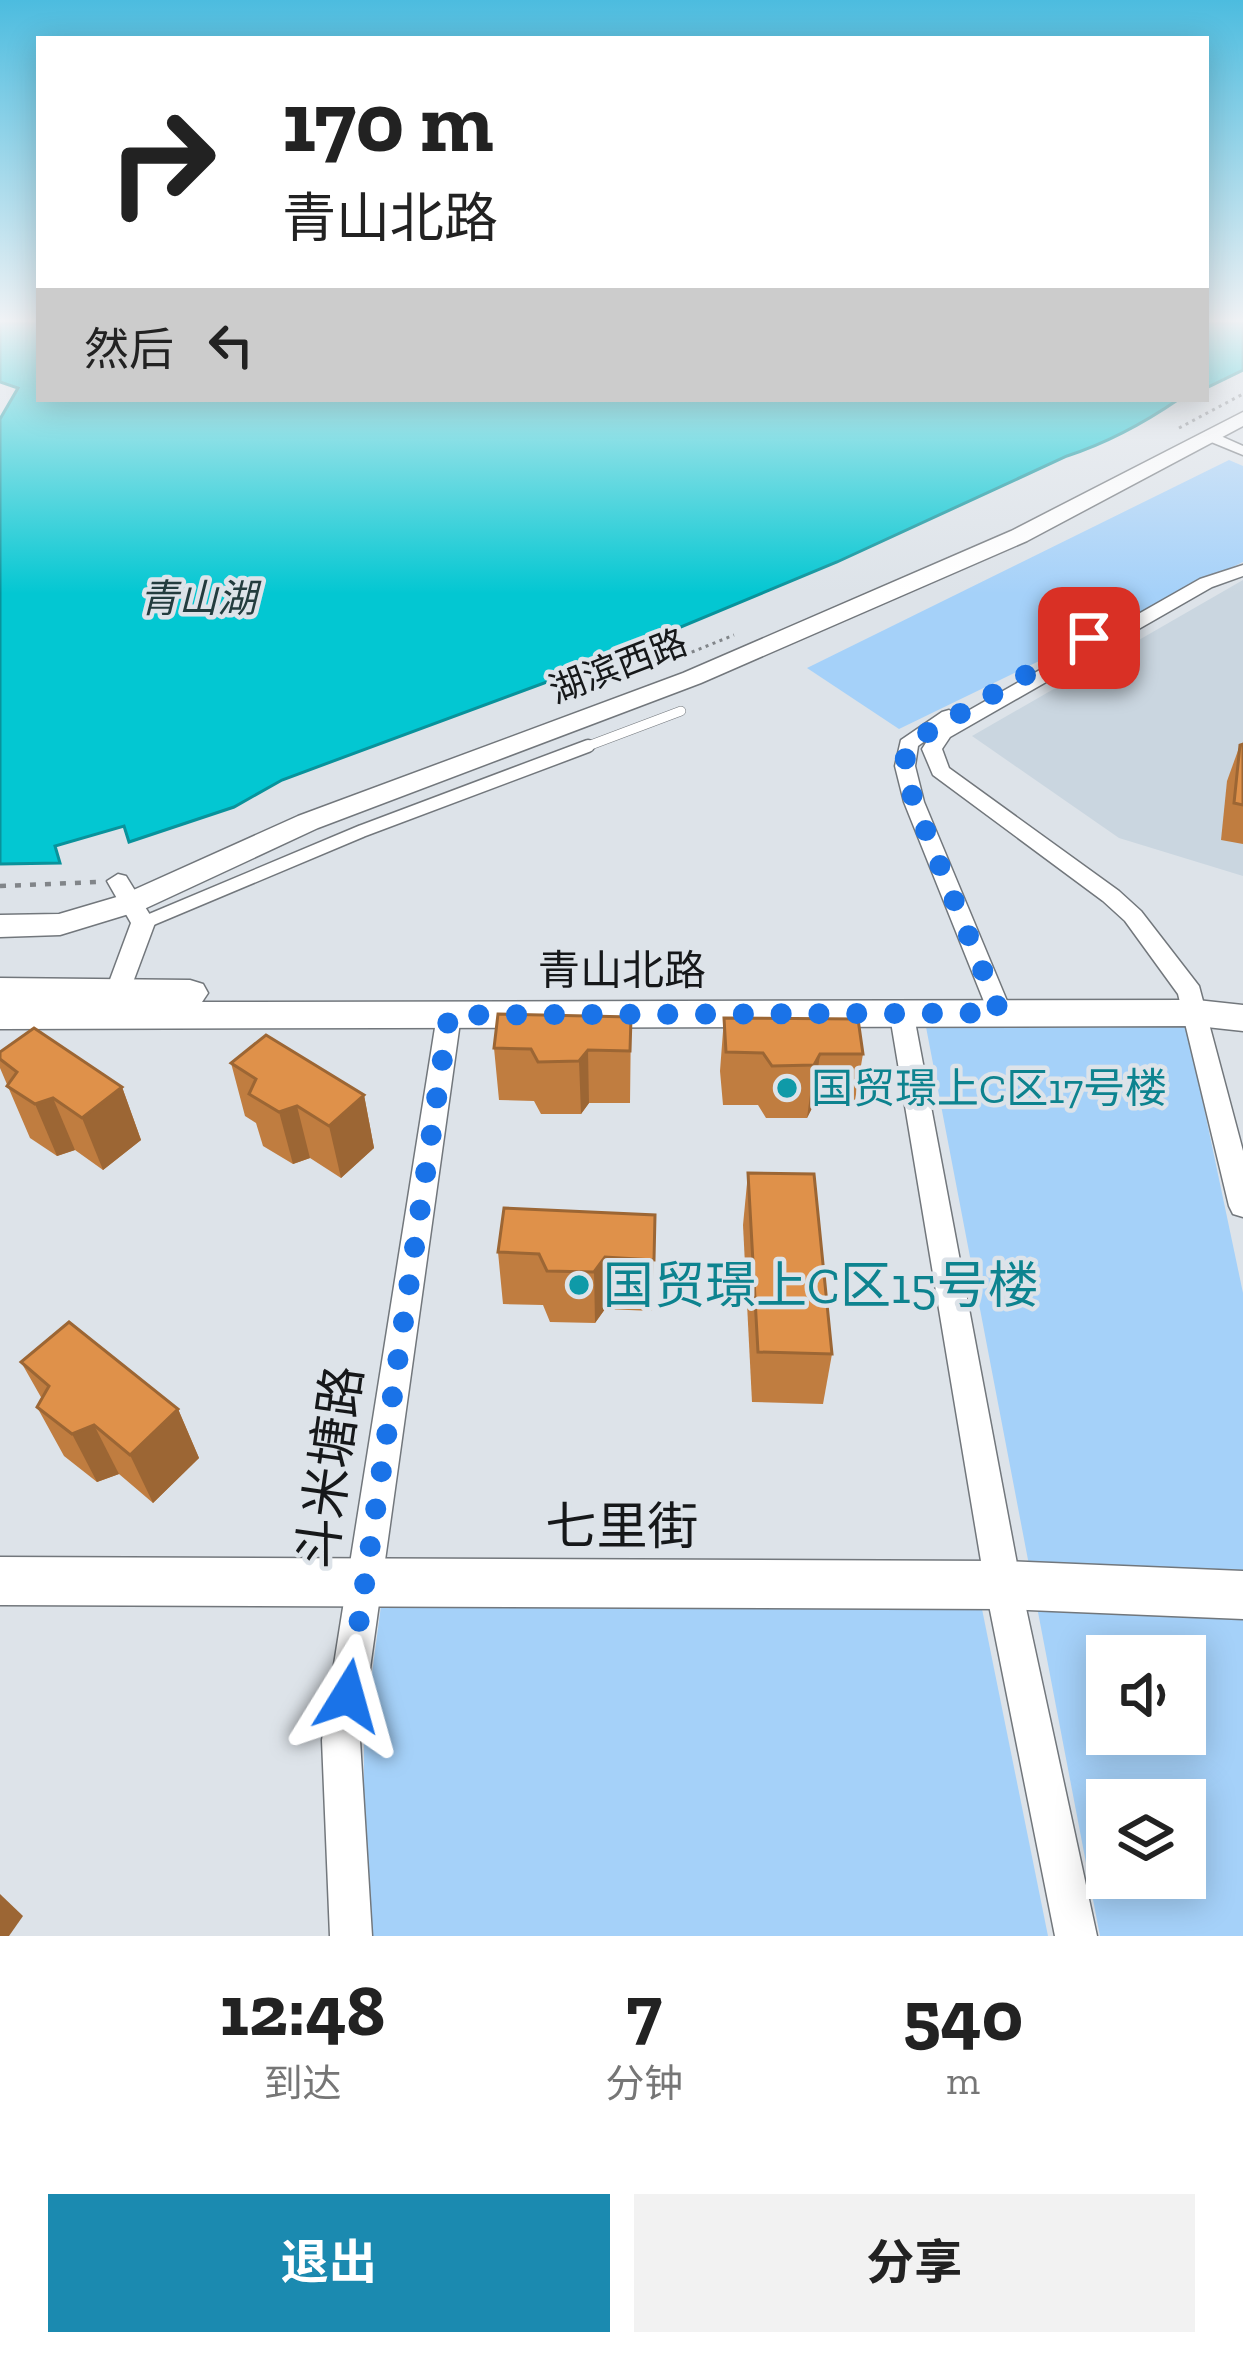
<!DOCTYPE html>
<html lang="zh">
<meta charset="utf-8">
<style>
:root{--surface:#fff;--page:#f2f2f2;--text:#222;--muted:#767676;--accent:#1b8ab0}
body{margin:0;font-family:"Zilla Slab","Noto Sans SC",serif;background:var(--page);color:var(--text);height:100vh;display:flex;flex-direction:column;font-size:45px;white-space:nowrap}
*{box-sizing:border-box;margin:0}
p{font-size:39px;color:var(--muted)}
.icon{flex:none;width:66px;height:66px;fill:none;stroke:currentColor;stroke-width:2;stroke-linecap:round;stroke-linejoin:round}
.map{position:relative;height:1936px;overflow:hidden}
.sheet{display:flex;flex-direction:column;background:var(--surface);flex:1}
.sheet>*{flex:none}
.hud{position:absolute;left:36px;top:36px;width:1173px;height:366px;border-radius:0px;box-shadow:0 6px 30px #0003;background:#fff;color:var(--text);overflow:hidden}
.buttons{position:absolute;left:1086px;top:1635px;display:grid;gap:24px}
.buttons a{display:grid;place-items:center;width:120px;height:120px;border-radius:0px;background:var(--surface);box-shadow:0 6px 30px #0003;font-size:60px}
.pin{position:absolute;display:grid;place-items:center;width:102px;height:102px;color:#fff;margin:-51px;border-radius:24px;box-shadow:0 6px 18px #0006}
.me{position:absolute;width:132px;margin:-66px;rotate:8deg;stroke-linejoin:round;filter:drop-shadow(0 0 9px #0008)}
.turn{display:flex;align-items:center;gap:42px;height:252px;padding:0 48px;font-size:54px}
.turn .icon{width:156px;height:156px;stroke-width:2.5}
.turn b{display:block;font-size:84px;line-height:102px}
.then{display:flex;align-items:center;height:114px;padding:0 48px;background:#0003;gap:24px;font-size:45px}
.eta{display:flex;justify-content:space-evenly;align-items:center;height:204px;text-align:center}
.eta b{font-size:72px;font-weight:700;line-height:84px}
.action{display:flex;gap:24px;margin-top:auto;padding:24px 48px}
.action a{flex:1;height:138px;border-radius:0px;background:var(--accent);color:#fff;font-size:48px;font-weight:700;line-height:138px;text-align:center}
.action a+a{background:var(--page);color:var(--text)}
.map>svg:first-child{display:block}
.built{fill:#cad6e0}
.green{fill:#a5d1f9;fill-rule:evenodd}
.water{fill:#03c7d2;stroke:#09929b;stroke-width:3}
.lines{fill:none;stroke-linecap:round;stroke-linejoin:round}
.lane-far1-casing{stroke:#72777c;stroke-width:10}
.lane-casing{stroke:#72777c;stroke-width:15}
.street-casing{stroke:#72777c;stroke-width:3}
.secondary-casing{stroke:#72777c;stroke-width:3}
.primary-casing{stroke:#72777c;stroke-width:3}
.path-far1{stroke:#818589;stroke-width:3;stroke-dasharray:3 4.5;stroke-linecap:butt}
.path{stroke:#818589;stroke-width:4.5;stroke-dasharray:6 9;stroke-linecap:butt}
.lane-far1{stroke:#fff;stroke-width:9}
.lane{stroke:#fff;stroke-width:12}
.street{fill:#fff;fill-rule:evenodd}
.secondary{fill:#fff;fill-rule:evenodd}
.primary{fill:#fff;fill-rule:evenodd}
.wall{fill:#c07d40}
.shaded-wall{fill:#9c6634}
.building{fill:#df914a;stroke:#9c6634;stroke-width:3}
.route{stroke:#1a73e8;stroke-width:21;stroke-dasharray:0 37.8}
.culture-dot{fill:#0f9aa8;stroke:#dde3e9;stroke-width:4.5}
.labels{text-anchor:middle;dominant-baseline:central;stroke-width:9;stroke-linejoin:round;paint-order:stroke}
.far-street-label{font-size:36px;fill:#16181a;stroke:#dde3e9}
.far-water-label{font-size:39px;font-style:italic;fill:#233c3e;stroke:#dde3e9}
.street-label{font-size:42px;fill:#16181a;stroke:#dde3e9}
.culture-label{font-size:42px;fill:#0d838f;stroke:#dde3e9;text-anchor:start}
.near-culture-label{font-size:51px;fill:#0d838f;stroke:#dde3e9;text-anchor:start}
.near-street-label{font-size:51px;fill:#16181a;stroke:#dde3e9}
</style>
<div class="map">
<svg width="1243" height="1936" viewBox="0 0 1243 1936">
<rect width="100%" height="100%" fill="#dde3e9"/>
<polygon class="built" points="1243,580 1243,876 1119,838 972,736"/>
<g class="green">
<polygon points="1229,460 1243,466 1243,562 899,729 807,668"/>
<path d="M926 1027H1187L1243 1293V1936H1100ZM1107 1656H1185V1734H1107ZM1107 1800H1185V1878H1107Z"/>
<polygon points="381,1606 982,1609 1048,1936 371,1936 364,1838 364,1734"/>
</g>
<g class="water">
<path d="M0 323H39V399H1179C1144 423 1107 443 1067 456L837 562 563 676 282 780 234 807 129 842 124 826 55 846 60 863 0 864V419L18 388 0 382Z"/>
<polygon points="1206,323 1243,323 1243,370 1206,388"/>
</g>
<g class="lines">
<defs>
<polyline id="lane-far1" points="580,749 681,711"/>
<polyline id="lane" points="143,923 362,831 588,746"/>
<g id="street">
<polygon points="1204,433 1214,433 1243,446 1243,455 1204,439"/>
<polygon points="1243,565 1243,576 1212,587 950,737 942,749 949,768 1119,891 1141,911 1199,986 1243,1151 1243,1217 1233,1214 1229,1206 1178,994 1125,921 1103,901 933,775 922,749 929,738 918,746 915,766 924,802 1012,1013 1009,1019 991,1019 904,802 895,766 901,740 942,712 949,710 959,716 1200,579"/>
<polygon points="118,874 126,876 155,923 129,993 117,1001 105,993 131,923 107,881"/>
<polygon points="449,1006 461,1015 360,1740 372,1936 330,1936 322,1740 437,1015"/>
<polygon points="902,1007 914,1016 1021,1585 1097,1936 1055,1936 985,1585 890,1016"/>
</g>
<g id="secondary">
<polygon points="1243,412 1243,426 1027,541 701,683 318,828 142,910 60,935 0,937 0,915 59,914 120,896 298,816 683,673 1011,531"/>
<polygon points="0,1557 1003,1561 1243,1571 1243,1619 1003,1609 0,1605"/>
</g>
<polygon id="primary" points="0,978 190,980 203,984 208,993 202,1002 1197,1000 1243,1005 1243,1031 1197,1026 0,1029"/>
</defs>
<use href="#lane-far1" class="lane-far1-casing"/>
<use href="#lane" class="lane-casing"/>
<use href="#street" class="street-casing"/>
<use href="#secondary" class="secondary-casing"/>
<use href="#primary" class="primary-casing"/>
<g class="path-far1">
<polyline points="1179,428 1243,394"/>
<polyline points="650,669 734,635"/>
</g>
<polyline class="path" points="0,886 98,882"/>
<use href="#lane-far1" class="lane-far1"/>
<use href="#lane" class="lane"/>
<use href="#street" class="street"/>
<use href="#secondary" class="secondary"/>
<use href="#primary" class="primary"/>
</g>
<g class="wall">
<polygon points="1243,744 1243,844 1221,840 1227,781 1240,745"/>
<polygon points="631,1017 630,1103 589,1103 581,1114 541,1114 534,1101 499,1100 494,1048"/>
<polygon points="724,1018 863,1054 854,1106 813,1106 807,1118 766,1118 758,1105 723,1105 720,1071"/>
<polygon points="0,1052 122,1087 141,1140 103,1170 75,1150 57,1156 30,1138 0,1068"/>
<polygon points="231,1063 364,1095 374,1148 341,1178 310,1158 293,1164 263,1146 256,1123 245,1116"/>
<polygon points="748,1173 832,1354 823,1404 752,1402 743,1225"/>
<polygon points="655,1215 652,1311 605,1309 595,1323 550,1322 543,1305 503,1304 498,1252"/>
<polygon points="21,1362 178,1409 199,1458 153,1503 119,1474 97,1482 64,1456 37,1407 42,1399"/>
</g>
<g class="shaded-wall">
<polygon points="588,1050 589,1103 581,1114 579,1061"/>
<polygon points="820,1054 813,1106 807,1118 814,1065"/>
<polygon points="122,1087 141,1140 103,1170 82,1118"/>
<polygon points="364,1095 374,1148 341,1178 329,1126"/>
<polygon points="53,1098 75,1150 57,1156 35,1104"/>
<polygon points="297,1106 310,1158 293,1164 279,1112"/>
<polygon points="605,1257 605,1309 595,1323 594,1272"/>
<polygon points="178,1409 199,1458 153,1503 130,1455"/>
<polygon points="94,1425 119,1474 97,1482 72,1434"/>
<polygon points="0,1894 23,1916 9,1936 0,1936"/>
</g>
<g class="building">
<polygon points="1243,744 1243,805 1234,803 1240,745"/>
<polygon points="498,1014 631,1017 630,1051 588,1050 579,1061 538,1062 531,1049 494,1048"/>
<polygon points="724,1018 858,1019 863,1054 820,1054 814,1065 772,1066 763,1053 726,1052"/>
<polygon points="34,1028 122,1087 82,1118 53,1098 35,1104 7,1086 17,1072 0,1059 0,1052"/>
<polygon points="266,1035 364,1095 329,1126 297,1106 279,1112 249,1094 256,1079 231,1063"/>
<polygon points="748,1173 814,1174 832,1354 758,1352"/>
<polygon points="504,1208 655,1215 654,1260 605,1257 594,1272 547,1271 539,1254 498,1252"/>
<polygon points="69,1322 178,1409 130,1455 94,1425 72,1434 37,1407 49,1386 21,1362"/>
</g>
<linearGradient id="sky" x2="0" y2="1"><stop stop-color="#4cbcdf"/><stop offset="0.54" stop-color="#f0f2f5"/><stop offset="1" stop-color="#f0f2f5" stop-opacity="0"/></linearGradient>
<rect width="1243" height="594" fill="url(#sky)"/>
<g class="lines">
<polyline class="route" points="348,1696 449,1015 1000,1013 914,802 904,766 908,744 1089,638"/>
</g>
<g class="culture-dot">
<circle cx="787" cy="1088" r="12"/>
<circle cx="579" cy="1285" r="12"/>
</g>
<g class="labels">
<g class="far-street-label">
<text transform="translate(618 666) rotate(-21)">湖滨西路</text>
</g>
<g class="far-water-label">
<text x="198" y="598">青山湖</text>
</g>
<g class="street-label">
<text x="622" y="970">青山北路</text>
</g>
<g class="culture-label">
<text x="811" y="1088">国贸璟上C区17号楼</text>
</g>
<g class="near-culture-label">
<text x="603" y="1285">国贸璟上C区15号楼</text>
</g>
<g class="near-street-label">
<text transform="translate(330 1467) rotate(-82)">斗米塘路</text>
<text x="622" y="1526">七里街</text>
</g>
</g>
</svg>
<div class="buttons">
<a><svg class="icon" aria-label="sound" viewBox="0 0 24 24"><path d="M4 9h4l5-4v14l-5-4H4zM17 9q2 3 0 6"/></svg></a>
<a><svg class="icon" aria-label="layers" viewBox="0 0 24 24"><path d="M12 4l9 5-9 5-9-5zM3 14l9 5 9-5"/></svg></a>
</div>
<div class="pin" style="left:1089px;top:638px;background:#d93025"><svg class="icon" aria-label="arrive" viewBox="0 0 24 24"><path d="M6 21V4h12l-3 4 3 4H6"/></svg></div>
<svg class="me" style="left:348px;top:1696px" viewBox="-20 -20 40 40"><path d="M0-17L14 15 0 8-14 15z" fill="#1a73e8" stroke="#fff" stroke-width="4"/></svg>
<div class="hud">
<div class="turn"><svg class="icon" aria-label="right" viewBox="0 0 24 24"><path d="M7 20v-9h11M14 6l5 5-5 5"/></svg><div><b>170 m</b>青山北路</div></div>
<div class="then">然后<svg class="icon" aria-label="left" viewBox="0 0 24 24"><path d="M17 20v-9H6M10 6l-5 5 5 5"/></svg></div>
</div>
</div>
<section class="sheet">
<div class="eta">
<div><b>12:48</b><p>到达</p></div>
<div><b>7</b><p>分钟</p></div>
<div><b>540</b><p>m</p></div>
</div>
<div class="action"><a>退出</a><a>分享</a></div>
</section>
